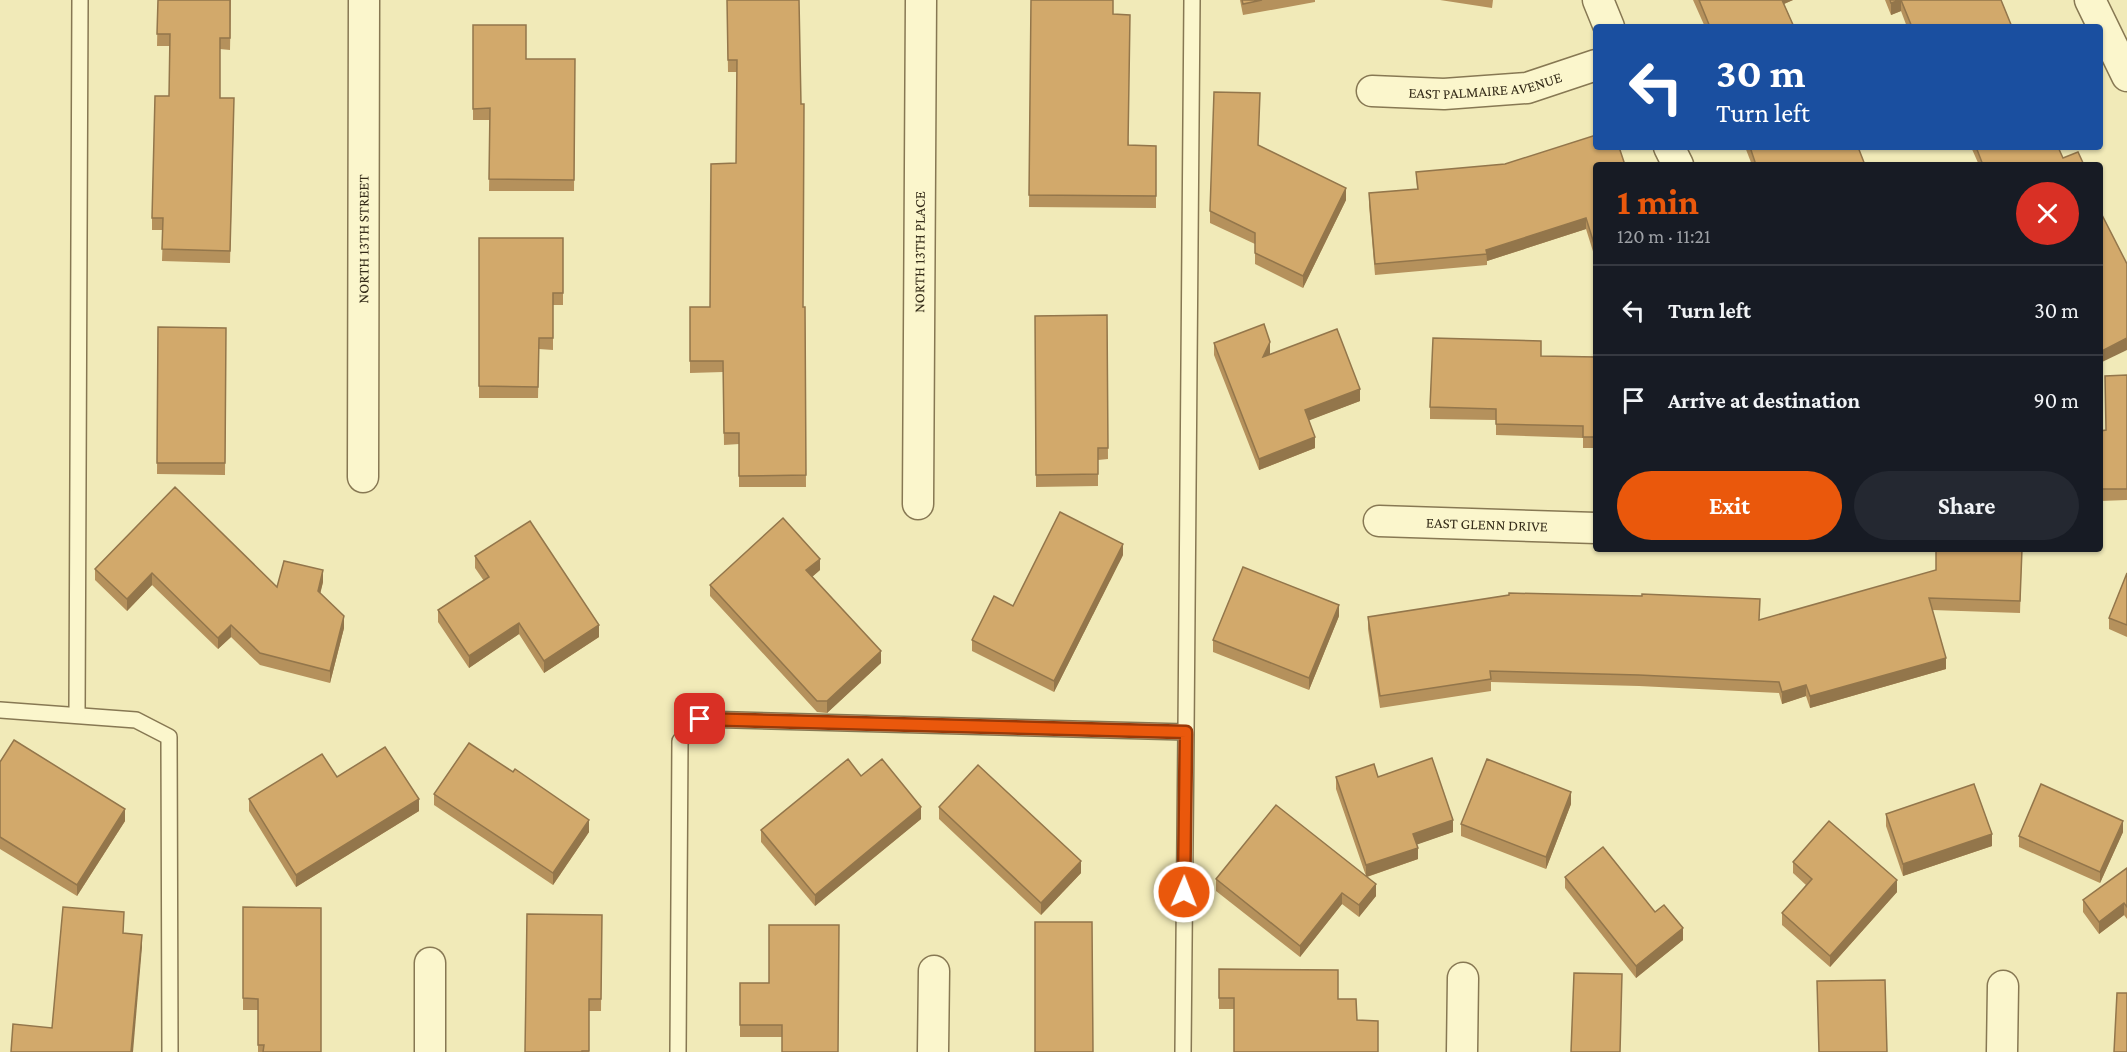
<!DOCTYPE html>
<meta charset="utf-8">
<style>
:root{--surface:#171b24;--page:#242831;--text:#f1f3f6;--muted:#9ea1a6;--line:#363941;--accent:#ea580c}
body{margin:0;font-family:"Crimson Pro",serif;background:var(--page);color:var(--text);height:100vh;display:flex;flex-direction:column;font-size:22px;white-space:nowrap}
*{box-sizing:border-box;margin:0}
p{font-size:20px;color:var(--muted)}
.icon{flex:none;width:33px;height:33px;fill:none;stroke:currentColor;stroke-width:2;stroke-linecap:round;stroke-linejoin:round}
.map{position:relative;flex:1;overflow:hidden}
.details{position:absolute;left:1593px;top:162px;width:510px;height:390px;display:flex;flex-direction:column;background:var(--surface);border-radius:6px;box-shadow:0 2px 4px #0004}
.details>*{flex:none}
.top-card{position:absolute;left:1593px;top:24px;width:510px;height:126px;border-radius:6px;box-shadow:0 2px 4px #0004;background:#1a4fa0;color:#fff;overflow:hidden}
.pin{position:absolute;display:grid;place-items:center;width:51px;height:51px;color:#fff;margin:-26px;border-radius:12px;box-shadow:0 3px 9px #0006}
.me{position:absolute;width:66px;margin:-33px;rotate:1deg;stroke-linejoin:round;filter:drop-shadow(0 0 4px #0008)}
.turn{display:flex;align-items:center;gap:21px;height:126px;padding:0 24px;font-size:27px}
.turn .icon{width:78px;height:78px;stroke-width:2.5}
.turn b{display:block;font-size:42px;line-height:51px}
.round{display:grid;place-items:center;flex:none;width:63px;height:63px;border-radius:32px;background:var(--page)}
.overview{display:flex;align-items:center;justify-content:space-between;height:102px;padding:0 24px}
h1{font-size:36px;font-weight:700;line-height:45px;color:var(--accent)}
.button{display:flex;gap:12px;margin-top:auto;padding:12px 24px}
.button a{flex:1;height:69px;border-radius:36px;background:var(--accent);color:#fff;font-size:24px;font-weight:700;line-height:69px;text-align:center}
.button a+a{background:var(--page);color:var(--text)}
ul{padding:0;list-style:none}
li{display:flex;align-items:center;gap:18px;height:90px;padding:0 24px;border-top:2px solid var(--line)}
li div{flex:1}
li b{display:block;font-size:22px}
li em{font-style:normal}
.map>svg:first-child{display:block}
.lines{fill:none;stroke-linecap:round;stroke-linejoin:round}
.lane-casing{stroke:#877853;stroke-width:18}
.street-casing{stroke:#877853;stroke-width:33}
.lane{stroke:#fbf6cc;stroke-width:15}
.street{stroke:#fbf6cc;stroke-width:30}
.wall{fill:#b5915c}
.shaded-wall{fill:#93764b}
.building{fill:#d2a96b;stroke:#93764b;stroke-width:1.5}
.route-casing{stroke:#983908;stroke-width:15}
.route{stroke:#ea580c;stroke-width:10}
.labels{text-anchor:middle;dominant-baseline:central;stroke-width:6;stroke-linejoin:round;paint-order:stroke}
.street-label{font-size:15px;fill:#352c19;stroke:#f8f3c8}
</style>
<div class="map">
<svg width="2127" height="1052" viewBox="0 0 2127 1052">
<rect width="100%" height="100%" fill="#f1eab8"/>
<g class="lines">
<defs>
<g id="lane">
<polyline points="0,710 136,720 169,737 170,1052"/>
<polyline points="77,715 80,0"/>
<polyline points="678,1052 680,741 700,719 1186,732 1192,0"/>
<polyline points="1183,1052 1186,732"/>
</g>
<g id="street">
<polyline points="1598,0 1609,27"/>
<polyline points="2090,0 2127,76"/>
<path id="s1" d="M1372 91 1444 94 1527 88 1596 65"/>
<polyline points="1669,147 1678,165"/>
<path id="s2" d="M363 477 364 0"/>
<path id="s3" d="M918 504 921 0"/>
<path id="s4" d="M1379 521 1596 528"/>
<polyline points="430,1052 430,963"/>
<polyline points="933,1052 934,971"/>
<polyline points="1462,1052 1463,978"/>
<polyline points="2002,1052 2003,986"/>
</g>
</defs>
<use href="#lane" class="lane-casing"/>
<use href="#street" class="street-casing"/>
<use href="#lane" class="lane"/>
<use href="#street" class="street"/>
</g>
<g class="wall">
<polygon points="158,0 231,0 230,50 220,49 220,98 234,110 230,263 162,261 163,230 152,230 152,218 169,96 170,46 157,46"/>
<polygon points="727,0 803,307 805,307 806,487 739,487 739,444 724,445 723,372 690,373 690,307 710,307 736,163 737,72 728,72"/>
<polygon points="1031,0 1113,14 1129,145 1156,146 1156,208 1029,207"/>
<polygon points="1240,0 1315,0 1315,2 1243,15"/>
<polygon points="1440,0 1493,0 1492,8"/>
<polygon points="1693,0 1793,0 1784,4 1794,27 1705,27"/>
<polygon points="1885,0 2001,0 2012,27 1907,27 1901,11 1891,15"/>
<polygon points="473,25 526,59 575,59 574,191 489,191 490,120 473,120"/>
<polygon points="1258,145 1346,200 1303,288 1255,264 1255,244 1210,223 1210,211"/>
<polygon points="1745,147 1858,147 1865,165 1752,165"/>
<polygon points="1971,147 2058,147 2063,158 2084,165 1979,165"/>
<polygon points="1596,165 1596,261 1586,229 1487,261 1487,265 1375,275 1369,205 1369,193 1417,189 1416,172"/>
<polygon points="479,238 563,238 563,305 553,305 553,350 539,349 538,398 479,398"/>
<polygon points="1107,315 1108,459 1098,460 1098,486 1036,487 1035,316"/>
<polygon points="158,327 226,328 225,475 157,474"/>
<polygon points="1214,343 1270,355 1360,401 1309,420 1315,448 1259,470 1214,355"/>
<polygon points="1541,356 1596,357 1596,448 1583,448 1583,438 1496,435 1496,420 1430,419 1430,407"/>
<polygon points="2127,375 2127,500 2100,501 2100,431 2106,430"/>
<polygon points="175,487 277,587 323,582 320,593 344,628 330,683 260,665 231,637 218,649 152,585 127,611 95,580 95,569"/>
<polygon points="2022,549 2020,613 1932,610 1946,669 1810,708 1806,696 1782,704 1779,693 1639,686 1491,682 1491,691 1380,708 1368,629 1368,617 1759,620"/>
<polygon points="1123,555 1054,692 972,651 972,640 1013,606"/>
<polygon points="475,556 599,637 544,673 519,634 469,668 438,622 438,610 484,581 475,568"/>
<polygon points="820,570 812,577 881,663 827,713 817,712 710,596 710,585"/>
<polygon points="2127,573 2127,637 2109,629 2109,618"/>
<polygon points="1339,616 1309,690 1213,652 1213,640"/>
<polygon points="0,762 125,821 77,896 0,849"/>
<polygon points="513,772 589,832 553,885 434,805 434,794"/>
<polygon points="861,776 921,819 815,906 761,842 761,830"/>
<polygon points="337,777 419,811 296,887 249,811 249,799"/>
<polygon points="1336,777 1378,777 1453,832 1417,844 1418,859 1367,877 1376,896 1359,917 1342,904 1300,957 1216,891 1216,879 1366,876 1336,789"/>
<polygon points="1571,804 1546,869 1461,836 1461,824"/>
<polygon points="939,807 1081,873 1041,915 939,819"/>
<polygon points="1886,814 1992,846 1903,876 1886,826"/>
<polygon points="2123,832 2100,883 2019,847 2019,836"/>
<polygon points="1793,862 1897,892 1830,967 1782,925 1782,913 1806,885 1793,873"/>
<polygon points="2127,868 2127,919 2124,915 2099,934 2083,912 2083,900"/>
<polygon points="1565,877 1655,912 1683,940 1636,978 1565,888"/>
<polygon points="243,907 321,1052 258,1052 258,1010 243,1010"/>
<polygon points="602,915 601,1011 589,1011 589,1052 525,1052"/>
<polygon points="839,925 782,1037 740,1037 740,983 769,983"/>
<polygon points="1219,969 1338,999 1357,1020 1378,1052 1234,1009 1219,1009"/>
</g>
<g class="shaded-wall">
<polygon points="1779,0 1793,0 1779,6"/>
<polygon points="1901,0 1901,11 1891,15 1891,3"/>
<polygon points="1346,188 1346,200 1303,288 1303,276"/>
<polygon points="1586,218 1586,229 1487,261 1486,250"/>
<polygon points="2127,338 2127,350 2100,363 2100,352"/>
<polygon points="1270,342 1270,354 1263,369 1263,357"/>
<polygon points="1360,389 1360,401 1305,422 1305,410"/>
<polygon points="1315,437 1315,448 1259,470 1259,459"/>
<polygon points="1123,544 1123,555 1054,692 1054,681"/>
<polygon points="820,559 820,570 806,582 806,570"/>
<polygon points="323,570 323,582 318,603 318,591"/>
<polygon points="152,573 152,585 127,611 127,599"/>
<polygon points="1339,605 1339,616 1309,690 1309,678"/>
<polygon points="344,616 344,628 330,683 330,671"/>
<polygon points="519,623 519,634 469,668 469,656"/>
<polygon points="231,625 231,637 218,649 218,638"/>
<polygon points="599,625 599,637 544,673 544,661"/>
<polygon points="881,651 881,663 827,713 827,701"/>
<polygon points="1946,658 1946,669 1810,708 1810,696"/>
<polygon points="1806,685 1806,696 1782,704 1782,692"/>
<polygon points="1571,792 1571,804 1546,869 1546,857"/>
<polygon points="419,799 419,811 296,887 296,875"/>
<polygon points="921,807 921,819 815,906 815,895"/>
<polygon points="125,809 125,821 77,896 77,885"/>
<polygon points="589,820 589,832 553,885 553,873"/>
<polygon points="1453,820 1453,832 1413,846 1413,834"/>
<polygon points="2123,821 2123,832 2100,883 2100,872"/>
<polygon points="1992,834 1992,846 1903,876 1903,864"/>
<polygon points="1418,848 1418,859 1366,877 1366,865"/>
<polygon points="1081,861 1081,873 1041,915 1041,903"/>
<polygon points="1897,880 1897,892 1830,967 1830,956"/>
<polygon points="1376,884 1376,896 1359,917 1359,905"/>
<polygon points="1342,893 1342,904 1300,957 1300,946"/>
<polygon points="2124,903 2124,915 2099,934 2099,922"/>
<polygon points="1683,928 1683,940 1636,978 1636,966"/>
<polygon points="142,935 142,947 133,1052 131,1052"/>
</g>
<g class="building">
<polygon points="158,0 230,0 230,38 220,38 220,98 234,98 230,251 162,249 163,218 152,218 155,96 169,96 170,34 157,34"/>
<polygon points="727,0 799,0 801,104 804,104 803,307 805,307 806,475 739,476 739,433 724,433 723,361 690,361 690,307 710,307 711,164 736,163 737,60 728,60"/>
<polygon points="1031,0 1113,0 1113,14 1130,15 1128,145 1156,146 1156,196 1029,195"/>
<polygon points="1242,0 1262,0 1243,4"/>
<polygon points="1699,0 1782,0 1794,27 1710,27"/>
<polygon points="1890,0 1900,0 1891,3"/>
<polygon points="1901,0 2001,0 2012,27 1912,27"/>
<polygon points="473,25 526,25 526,59 575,59 574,180 489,179 490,108 473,109"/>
<polygon points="1214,92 1260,93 1258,145 1346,188 1303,276 1255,253 1255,233 1210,211"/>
<polygon points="1596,135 1596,147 1619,147 1625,165 1596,165 1596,250 1586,218 1486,250 1487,254 1375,264 1369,193 1418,189 1416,172 1505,164"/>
<polygon points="1750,147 1858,147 1865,165 1756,165"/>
<polygon points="1976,147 2058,147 2063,158 2078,152 2084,165 1983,165"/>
<polygon points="2100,211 2127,264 2127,338 2100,352"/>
<polygon points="479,238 563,238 563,293 553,293 553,338 539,338 538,387 479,386"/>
<polygon points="1107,315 1108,448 1098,448 1098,474 1036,475 1035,316"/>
<polygon points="1264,324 1270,342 1263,357 1337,329 1360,389 1305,410 1315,437 1259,459 1214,343"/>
<polygon points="158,327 226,328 225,463 157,463"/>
<polygon points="1433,338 1541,341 1541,356 1596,357 1596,437 1583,437 1583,426 1496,424 1496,409 1430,407"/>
<polygon points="2127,375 2127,489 2100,489 2100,431 2106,430 2105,376"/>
<polygon points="175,487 277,587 284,561 323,570 318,591 344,616 330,671 260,653 231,625 218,638 152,573 127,599 95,569"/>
<polygon points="1060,512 1123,544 1054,681 972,640 994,596 1013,606"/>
<polygon points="783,518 820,559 806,570 881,651 827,701 817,701 710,585"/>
<polygon points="530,521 599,625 544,661 519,623 469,656 438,610 489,577 475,556"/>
<polygon points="1936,549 2022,549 2020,601 1929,598 1946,658 1810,696 1806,685 1782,692 1779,682 1639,675 1490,671 1491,679 1380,696 1368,617 1509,595 1509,593 1642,596 1642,594 1760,599 1759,620 1936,570"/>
<polygon points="1243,567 1339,605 1309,678 1213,640"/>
<polygon points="2127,573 2127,625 2109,618"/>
<polygon points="14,740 125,809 77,885 0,837 0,762"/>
<polygon points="469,743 513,772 515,769 589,820 553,873 434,794"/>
<polygon points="385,747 419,799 296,875 249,799 322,754 337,777"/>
<polygon points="1432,758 1453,820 1413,834 1418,848 1366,865 1336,777 1374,764 1378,777"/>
<polygon points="848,759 861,776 882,759 921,807 815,895 761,830"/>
<polygon points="1487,759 1571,792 1546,857 1461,824"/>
<polygon points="978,765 1081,861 1041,903 939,807"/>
<polygon points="1974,784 1992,834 1903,864 1886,814"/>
<polygon points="2041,784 2123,821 2100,872 2019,836"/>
<polygon points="1276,805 1376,884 1359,905 1342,893 1300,946 1216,879"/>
<polygon points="1829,821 1897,880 1830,956 1782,913 1812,879 1793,862"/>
<polygon points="1603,847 1655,912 1664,905 1683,928 1636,966 1565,877"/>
<polygon points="2127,868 2127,907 2124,903 2099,922 2083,900"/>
<polygon points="63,907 124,912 123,933 142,935 131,1052 11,1052 13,1024 52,1028"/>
<polygon points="243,907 321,908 321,1052 263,1052 264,1045 258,1045 258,999 243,998"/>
<polygon points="527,914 602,915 601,999 589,999 589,1051 582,1051 582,1052 525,1052"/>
<polygon points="1035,922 1092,922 1093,1052 1035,1052"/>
<polygon points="769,925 839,925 838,1052 782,1052 782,1025 740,1025 740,983 769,983"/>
<polygon points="1219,969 1338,970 1338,999 1356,999 1357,1020 1378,1021 1378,1052 1234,1052 1234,998 1219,998"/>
<polygon points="1574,973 1622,974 1620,1052 1571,1052"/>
<polygon points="1885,980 1887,1052 1819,1052 1817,981"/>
<polygon points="2117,993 2127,993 2127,1052 2114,1052"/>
</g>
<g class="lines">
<defs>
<polyline id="route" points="700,719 1186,732 1184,892"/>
</defs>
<use href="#route" class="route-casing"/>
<use href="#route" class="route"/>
</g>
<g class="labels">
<g class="street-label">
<text stroke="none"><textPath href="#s1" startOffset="114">EAST PALMAIRE AVENUE</textPath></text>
<text stroke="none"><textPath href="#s2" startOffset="238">NORTH 13TH STREET</textPath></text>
<text stroke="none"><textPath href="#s3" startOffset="252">NORTH 13TH PLACE</textPath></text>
<text stroke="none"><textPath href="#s4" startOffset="108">EAST GLENN DRIVE</textPath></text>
</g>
</g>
</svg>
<div class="pin" style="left:700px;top:719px;background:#d93025"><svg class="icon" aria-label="arrive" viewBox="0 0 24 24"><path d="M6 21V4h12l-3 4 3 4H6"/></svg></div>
<svg class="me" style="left:1184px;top:892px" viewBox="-20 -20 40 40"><circle r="17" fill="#ea580c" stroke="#fff" stroke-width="3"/><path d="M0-11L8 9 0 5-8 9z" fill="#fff"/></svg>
<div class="top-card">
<div class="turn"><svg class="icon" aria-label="left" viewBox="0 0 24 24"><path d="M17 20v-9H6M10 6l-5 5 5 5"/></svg><div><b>30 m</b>Turn left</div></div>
</div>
<section class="details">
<div class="overview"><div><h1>1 min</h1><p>120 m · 11:21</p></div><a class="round" style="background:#d93025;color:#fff"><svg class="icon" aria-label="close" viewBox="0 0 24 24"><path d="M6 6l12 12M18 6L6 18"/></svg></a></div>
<ul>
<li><svg class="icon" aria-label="left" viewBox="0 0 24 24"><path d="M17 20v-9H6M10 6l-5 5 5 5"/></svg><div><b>Turn left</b></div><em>30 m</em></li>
<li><svg class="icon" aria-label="arrive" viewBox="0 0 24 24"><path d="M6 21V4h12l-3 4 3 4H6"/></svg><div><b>Arrive at destination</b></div><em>90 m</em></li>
</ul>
<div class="button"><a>Exit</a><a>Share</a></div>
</section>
</div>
